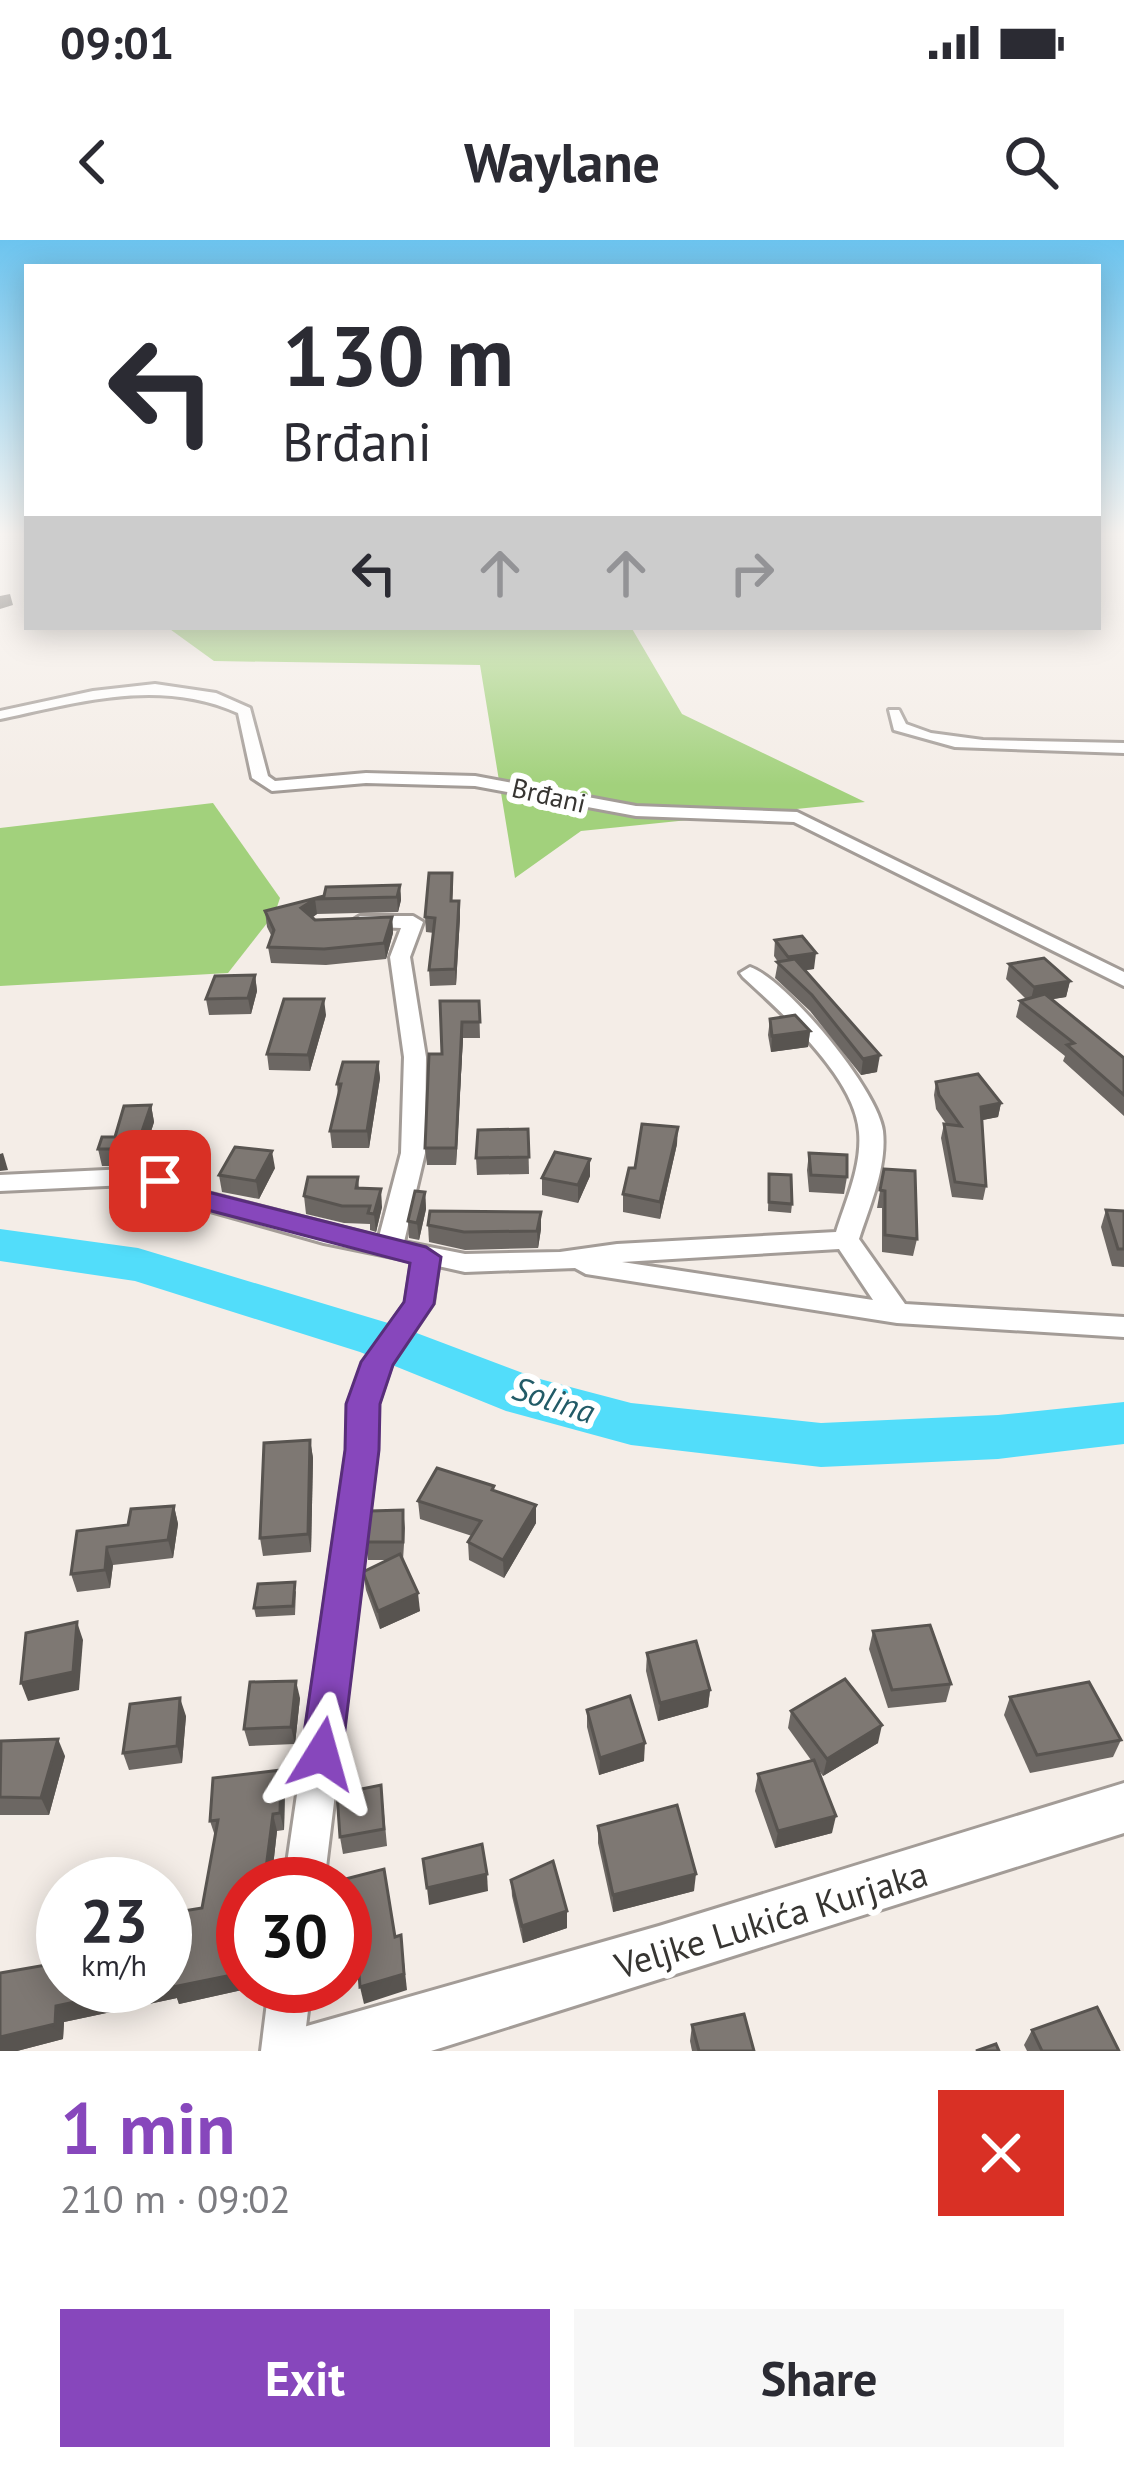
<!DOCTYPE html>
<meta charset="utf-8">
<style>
:root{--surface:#fff;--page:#f7f7f7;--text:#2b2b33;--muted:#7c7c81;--accent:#8747bc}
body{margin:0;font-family:"PT Sans",sans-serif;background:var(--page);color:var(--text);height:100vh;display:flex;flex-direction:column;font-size:45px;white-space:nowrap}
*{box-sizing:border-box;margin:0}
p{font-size:39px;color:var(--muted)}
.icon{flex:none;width:66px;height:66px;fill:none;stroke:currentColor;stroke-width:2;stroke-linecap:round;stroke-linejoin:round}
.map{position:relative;height:1811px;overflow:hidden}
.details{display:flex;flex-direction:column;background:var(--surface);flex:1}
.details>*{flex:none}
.banner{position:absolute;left:24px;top:24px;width:1077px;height:366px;border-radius:0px;box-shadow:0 6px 30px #0003;background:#fff;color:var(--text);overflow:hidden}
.speed{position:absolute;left:36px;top:1617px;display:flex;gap:24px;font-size:60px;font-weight:700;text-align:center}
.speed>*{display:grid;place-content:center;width:156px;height:156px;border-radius:50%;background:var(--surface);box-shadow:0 6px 30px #0003;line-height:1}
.speed small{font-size:30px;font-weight:400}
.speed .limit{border:18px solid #d22;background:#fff;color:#111}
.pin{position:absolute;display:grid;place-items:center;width:102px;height:102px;color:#fff;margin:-51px;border-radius:24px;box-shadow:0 6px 18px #0006}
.me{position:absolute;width:132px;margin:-66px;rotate:8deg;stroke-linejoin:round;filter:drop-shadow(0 0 9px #0008)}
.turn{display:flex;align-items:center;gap:42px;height:252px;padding:0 60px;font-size:54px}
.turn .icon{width:156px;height:156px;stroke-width:2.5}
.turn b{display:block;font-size:84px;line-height:102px}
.lanes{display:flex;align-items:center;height:114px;padding:0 60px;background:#0003;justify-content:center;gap:60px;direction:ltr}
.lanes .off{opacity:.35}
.round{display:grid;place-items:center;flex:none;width:126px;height:126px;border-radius:0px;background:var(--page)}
.overview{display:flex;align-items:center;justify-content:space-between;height:204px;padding:0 60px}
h1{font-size:72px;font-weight:800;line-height:90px;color:var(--accent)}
.action{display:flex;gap:24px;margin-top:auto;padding:24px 60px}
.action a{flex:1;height:138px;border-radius:0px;background:var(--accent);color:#fff;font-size:48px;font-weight:800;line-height:138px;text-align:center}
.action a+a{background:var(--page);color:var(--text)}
.status{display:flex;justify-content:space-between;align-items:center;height:84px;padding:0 60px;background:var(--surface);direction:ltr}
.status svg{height:33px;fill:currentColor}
header{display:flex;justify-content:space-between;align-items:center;height:156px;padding:0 60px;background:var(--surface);font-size:54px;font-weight:800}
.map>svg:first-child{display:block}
.forest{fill:#a2d17c}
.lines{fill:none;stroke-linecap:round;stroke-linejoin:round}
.river{fill:#52ddfa;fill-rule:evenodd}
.street-casing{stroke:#a39c97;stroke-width:6}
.secondary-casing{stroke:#a39c97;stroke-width:6}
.street{fill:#fff;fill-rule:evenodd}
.secondary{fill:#fff;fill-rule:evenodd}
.wall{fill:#6c6763}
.shaded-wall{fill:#585450}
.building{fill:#7e7873;stroke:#585450;stroke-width:3}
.route{fill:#8747bc;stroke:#582e7a;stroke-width:3}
.labels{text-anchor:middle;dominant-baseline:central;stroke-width:12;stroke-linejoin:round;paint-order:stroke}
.far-street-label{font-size:27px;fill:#373532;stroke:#fff}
.water-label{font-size:33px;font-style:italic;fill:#225b67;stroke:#fff}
.near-street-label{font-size:36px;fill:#373532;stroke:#fff}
</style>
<div class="status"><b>09:01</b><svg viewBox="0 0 49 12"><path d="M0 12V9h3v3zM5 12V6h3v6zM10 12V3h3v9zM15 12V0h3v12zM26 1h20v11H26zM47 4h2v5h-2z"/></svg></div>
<header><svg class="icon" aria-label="back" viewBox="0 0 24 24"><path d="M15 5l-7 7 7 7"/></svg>Waylane<svg class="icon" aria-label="search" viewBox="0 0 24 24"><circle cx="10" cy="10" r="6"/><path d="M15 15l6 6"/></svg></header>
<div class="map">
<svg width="1124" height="1811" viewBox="0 0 1124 1811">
<rect width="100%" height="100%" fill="#f4ede7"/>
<g class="forest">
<polygon points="167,387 631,387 682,474 865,562 581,591 515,638 480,425 214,421"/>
<polygon points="213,563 280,658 275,673 228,733 0,746 0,588"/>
</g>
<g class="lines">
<polygon class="river" points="0,989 138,1008 398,1086 536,1138 631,1163 821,1183 998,1175 1124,1162 1124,1204 998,1219 821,1227 631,1205 506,1171 360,1112 135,1041 0,1021"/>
<defs>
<g id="street">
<path d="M155 444 216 453 250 468 268 536 275 541 366 533 475 536 636 566 797 572 1124 732V746L794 582 636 576 475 546 366 543 272 551 252 538 238 473C159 438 81 462 0 479V471L93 451Z"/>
<polygon points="889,470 899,470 906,484 931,493 983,500 1124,503 1124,513 955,507 894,490"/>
<path d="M360 676H413L423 682 410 717 426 817 425 913 404 1002 465 1014 560 1012 617 1004 836 992C846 960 862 926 859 892 855 837 782 773 743 737L740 733 750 727C787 740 878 850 883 891 887 927 870 965 859 999L905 1064 1124 1077V1097L897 1083 586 1034 575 1028 465 1032 438 1026 433 1063 391 1125 378 1164 377 1210 324 1644H284L347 1210 348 1164 364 1122 406 1062 412 1021 324 1003 182 963 154 948 127 945 0 951V935L127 929 160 933 200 951 379 997 401 913 404 817 390 717 401 688 353 686 350 682ZM839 1009 873 1060 622 1022Z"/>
<polygon points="269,1746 311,1746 303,1811 261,1811"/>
</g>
<polygon id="secondary" points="1124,1543 1124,1593 431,1811 284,1811 293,1790 659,1686"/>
</defs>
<use href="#street" class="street-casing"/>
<use href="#secondary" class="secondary-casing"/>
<use href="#street" class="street"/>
<use href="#secondary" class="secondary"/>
</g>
<g class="wall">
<polygon points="400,645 401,660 398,672 317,674 312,678 315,680 392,677 393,693 386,719 326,725 271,723 268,707 272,697 267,687 265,671 324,656"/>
<polygon points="453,647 452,661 459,661 460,677 456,745 430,746 429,730 434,693 426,692 425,677"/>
<polygon points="775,700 814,729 805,730 877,832 861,835 810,771 775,738 778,722 774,716"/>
<polygon points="1009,724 1070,741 1066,757 1052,759 1124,818 1124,876 1063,821 1065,816 1016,777 1020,761 1026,759 1006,739"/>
<polygon points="255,735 257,751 251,774 209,775 206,759"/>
<polygon points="440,761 479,761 480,798 463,798 456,925 427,925 425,908 442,814"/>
<polygon points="326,775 310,831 269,830 267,814"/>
<polygon points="770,779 810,791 808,807 771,812 768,795"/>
<polygon points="378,822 380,838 369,908 332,908 330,891 338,855 337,844"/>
<polygon points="936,842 1001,863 998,877 982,880 986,946 983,960 952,957 941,898 944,884 947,885 936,869 934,855"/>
<polygon points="151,865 154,882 140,926 102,926 98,909 115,897"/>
<polygon points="528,889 529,934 477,935 476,918"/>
<polygon points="677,904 660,979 623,972 623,954 635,928"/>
<polygon points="809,913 847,937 844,954 809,952 807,930"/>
<polygon points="275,928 259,959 222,952 219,935"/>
<polygon points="884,929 917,999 913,1016 882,1012 882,968 877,968"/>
<polygon points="769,934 792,964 791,973 768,971"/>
<polygon points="590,936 578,963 542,955 542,938"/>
<polygon points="358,937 359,948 382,967 376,992 370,990 370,984 344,983 306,974 304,956"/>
<polygon points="425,952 426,969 419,1000 409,998 408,981"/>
<polygon points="1106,970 1124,971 1124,1027 1112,1026 1101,987"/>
<polygon points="428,985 541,989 538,1008 465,1010 429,1002"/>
<polygon points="310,1200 313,1218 311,1312 263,1316 260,1298"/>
<polygon points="495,1251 536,1265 536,1283 504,1338 469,1320 468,1302 472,1296 420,1279 418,1261"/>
<polygon points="174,1266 178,1284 173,1318 113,1325 110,1348 77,1352 71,1334 128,1285"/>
<polygon points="403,1270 405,1288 403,1320 420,1371 380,1389 366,1350 363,1332 386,1320 368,1320 366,1302"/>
<polygon points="296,1351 295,1375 256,1377 254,1368"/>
<polygon points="873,1391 951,1444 946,1462 888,1468 869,1409"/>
<polygon points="647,1413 710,1450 708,1467 658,1481 646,1431"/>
<polygon points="1010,1457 1121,1500 1113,1517 1030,1533 1004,1475"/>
<polygon points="300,1458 295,1504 249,1506 244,1489"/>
<polygon points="587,1470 644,1521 599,1535 587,1487"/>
<polygon points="791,1471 878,1503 823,1536 817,1528 832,1593 775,1608 755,1551 758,1534 811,1520 788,1488"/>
<polygon points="186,1476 182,1523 129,1530 123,1513"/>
<polygon points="0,1504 65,1516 49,1575 0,1575"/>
<polygon points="281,1530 285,1548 284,1590 277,1591 271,1644 243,1644 242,1750 179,1764 177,1758 64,1782 63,1799 17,1811 0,1811 63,1746 166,1674 202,1668 215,1596 210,1581"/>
<polygon points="383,1563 387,1606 343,1614 340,1597"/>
<polygon points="598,1586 694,1651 613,1672 598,1603"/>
<polygon points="511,1640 567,1671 567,1688 523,1703 512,1656"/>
<polygon points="692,1785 754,1811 692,1811 690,1801"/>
<polygon points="1032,1790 1119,1811 1027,1811 1024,1805"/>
</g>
<g class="shaded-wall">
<polygon points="10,354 13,365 0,369 0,356"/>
<polygon points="400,645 401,660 398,672 397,657"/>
<polygon points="315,659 317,674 303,683 301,668"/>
<polygon points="459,661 460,677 456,745 455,729"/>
<polygon points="392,677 393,693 386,719 384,703"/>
<polygon points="816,713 814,729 786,733 788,717"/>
<polygon points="255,735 257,751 251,774 248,758"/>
<polygon points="1070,741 1066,757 1030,763 1034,747"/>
<polygon points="324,759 326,775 310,831 308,815"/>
<polygon points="462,782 463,798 456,925 456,908"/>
<polygon points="810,791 808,807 771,812 772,796"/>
<polygon points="880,815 877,832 861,835 863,819"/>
<polygon points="378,822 380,838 369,908 367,891"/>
<polygon points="1001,863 998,877 978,881 981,867"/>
<polygon points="151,865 154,882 140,926 136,909"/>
<polygon points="678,887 677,904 660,979 660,962"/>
<polygon points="272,911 275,928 259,959 256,941"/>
<polygon points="3,913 8,930 0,931 0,914"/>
<polygon points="590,919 590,936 578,963 578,945"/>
<polygon points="381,949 382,967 376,992 374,974"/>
<polygon points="425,952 426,969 419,1000 417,983"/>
<polygon points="541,972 541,989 538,1008 537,991"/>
<polygon points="310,1200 313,1218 311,1312 308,1294"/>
<polygon points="536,1265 536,1283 504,1338 503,1320"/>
<polygon points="174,1266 178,1284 173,1318 168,1300"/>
<polygon points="107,1307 113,1325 110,1348 105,1330"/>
<polygon points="418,1353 420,1371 380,1389 378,1371"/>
<polygon points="77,1382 83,1400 79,1450 28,1461 21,1443"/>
<polygon points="296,1441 300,1458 295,1504 291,1487"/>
<polygon points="710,1450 708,1467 658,1481 660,1463"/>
<polygon points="180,1458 186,1476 182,1523 177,1506"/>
<polygon points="882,1485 878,1503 823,1536 827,1519"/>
<polygon points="58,1499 65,1516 49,1575 41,1558"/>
<polygon points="645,1503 644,1521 599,1535 600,1518"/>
<polygon points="281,1530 285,1548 284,1590 280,1573"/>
<polygon points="273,1574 277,1591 271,1644 264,1644"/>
<polygon points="836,1576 832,1593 775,1608 778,1591"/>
<polygon points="487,1634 488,1651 429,1665 427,1648"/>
<polygon points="696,1634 694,1651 613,1672 613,1655"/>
<polygon points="239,1649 243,1662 242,1750 179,1764 177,1758 64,1782 63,1799 17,1811 0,1811 0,1797 56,1766 151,1746 165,1746 165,1743"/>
<polygon points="567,1671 567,1688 523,1703 522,1686"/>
<polygon points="356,1692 359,1709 345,1712 345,1695"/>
<polygon points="401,1695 407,1750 364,1764 360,1747"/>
</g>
<g class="building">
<polygon points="429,633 452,633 451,661 459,661 455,729 429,730 435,678 425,677"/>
<polygon points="400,645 397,657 315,659 301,668 315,680 392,677 384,703 324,709 268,707 274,690 265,671 324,656 326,647"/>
<polygon points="802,696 816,713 788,717 775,700"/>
<polygon points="1044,718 1070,741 1034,747 1009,724"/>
<polygon points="795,719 880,815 863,819 812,755 777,722"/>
<polygon points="255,735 248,758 206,759 215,736"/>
<polygon points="1045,754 1124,818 1124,855 1067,805 1074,803 1020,761"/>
<polygon points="284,759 324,759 308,815 267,814"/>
<polygon points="440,761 479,761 480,782 462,782 456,908 425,908 429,814 442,814"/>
<polygon points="795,775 810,791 772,796 770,779"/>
<polygon points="343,822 378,822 367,891 330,891 341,844 337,844"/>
<polygon points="978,834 1001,863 981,867 986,946 955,942 944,884 961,886 939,855 936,842"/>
<polygon points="151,865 136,909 98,909 102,897 115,897 124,866"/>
<polygon points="642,884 678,887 660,962 623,954 629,928 635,928"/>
<polygon points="528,889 529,917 476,918 478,890"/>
<polygon points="235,907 272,911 256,941 219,935"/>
<polygon points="555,912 590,919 578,945 542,938"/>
<polygon points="809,913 847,915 847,937 811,935"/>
<polygon points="884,929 915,931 917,999 885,995 885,951 880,950"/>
<polygon points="769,934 791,935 792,964 769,962"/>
<polygon points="308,937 358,937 356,948 381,949 374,974 368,973 370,966 342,966 304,956"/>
<polygon points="415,951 425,952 417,983 408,981"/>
<polygon points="1106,970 1124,971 1124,1009 1118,1009"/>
<polygon points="430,971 541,972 537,991 464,992 428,985"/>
<polygon points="310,1200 308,1294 260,1298 264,1203"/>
<polygon points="437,1228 494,1246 492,1250 536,1265 503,1320 468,1302 481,1281 418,1261"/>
<polygon points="174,1266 168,1300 107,1307 105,1330 71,1334 77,1291 128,1285 131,1269"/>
<polygon points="403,1270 403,1302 366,1302 370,1271"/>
<polygon points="400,1314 418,1353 378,1371 363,1332"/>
<polygon points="295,1342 293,1366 254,1368 258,1344"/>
<polygon points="77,1382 73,1432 21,1443 26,1393"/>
<polygon points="930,1385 951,1444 892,1450 873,1391"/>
<polygon points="696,1401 710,1450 660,1463 647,1413"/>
<polygon points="845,1439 882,1485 827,1519 791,1471"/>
<polygon points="296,1441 291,1487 244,1489 250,1442"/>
<polygon points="1089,1442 1121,1500 1037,1515 1010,1457"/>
<polygon points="630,1456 645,1503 600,1518 587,1470"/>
<polygon points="180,1458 177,1506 123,1513 130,1464"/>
<polygon points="58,1499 41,1558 0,1557 1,1501"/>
<polygon points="814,1520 836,1576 778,1591 758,1534"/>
<polygon points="281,1530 280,1573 273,1574 264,1644 243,1644 243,1649 239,1649 237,1734 173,1747 173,1741 165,1743 165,1674 202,1668 218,1580 210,1581 213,1538"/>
<polygon points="381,1545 384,1589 340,1597 337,1554"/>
<polygon points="677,1565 696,1634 613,1655 598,1586"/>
<polygon points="482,1604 487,1634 427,1648 423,1619"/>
<polygon points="553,1621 567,1671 522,1686 511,1640"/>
<polygon points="384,1629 395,1697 401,1695 404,1734 360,1747 356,1692 345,1695 345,1644 326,1644"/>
<polygon points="63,1722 63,1746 151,1746 56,1766 55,1784 0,1797 0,1733"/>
<polygon points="1097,1767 1119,1811 1042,1811 1032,1790"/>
<polygon points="744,1774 754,1811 699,1811 692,1785"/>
<polygon points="996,1804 999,1811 976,1811"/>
</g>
<linearGradient id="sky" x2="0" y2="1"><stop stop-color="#6cc4ef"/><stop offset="0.54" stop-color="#faf7f4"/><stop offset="1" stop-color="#faf7f4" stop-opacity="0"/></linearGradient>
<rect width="1124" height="545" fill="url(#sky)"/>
<polygon class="route" points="160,932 200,950 426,1007 441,1017 434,1064 393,1125 380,1164 379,1210 342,1514 336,1528 322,1533 307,1528 301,1514 345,1210 346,1164 361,1122 404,1062 410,1023 181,963 146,941"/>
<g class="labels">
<g class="far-street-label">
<text transform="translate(549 555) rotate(13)">Brđani</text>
</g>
<g class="water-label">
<text transform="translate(554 1159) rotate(18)">Solina</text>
</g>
<g class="near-street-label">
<text transform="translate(771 1679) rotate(-17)">Veljke Lukića Kurjaka</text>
</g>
</g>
</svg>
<div class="speed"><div>23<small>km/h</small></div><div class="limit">30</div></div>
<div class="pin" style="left:160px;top:941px;background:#d93025"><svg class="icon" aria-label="arrive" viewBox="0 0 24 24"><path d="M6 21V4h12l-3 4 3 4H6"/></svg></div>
<svg class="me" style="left:322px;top:1514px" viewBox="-20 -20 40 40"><path d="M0-17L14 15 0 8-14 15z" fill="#8747bc" stroke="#fff" stroke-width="4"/></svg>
<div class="banner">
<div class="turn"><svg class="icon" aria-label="left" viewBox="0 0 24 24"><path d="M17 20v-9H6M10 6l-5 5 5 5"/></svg><div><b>130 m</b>Brđani</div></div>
<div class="lanes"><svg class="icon" aria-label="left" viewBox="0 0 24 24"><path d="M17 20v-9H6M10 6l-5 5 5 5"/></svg><svg class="icon off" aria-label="ahead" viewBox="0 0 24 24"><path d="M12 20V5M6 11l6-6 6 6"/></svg><svg class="icon off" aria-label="ahead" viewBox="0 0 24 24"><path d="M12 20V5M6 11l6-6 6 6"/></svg><svg class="icon off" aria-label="right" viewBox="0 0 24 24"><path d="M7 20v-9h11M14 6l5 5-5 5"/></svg></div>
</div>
</div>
<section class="details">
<div class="overview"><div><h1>1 min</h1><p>210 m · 09:02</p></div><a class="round" style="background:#d93025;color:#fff"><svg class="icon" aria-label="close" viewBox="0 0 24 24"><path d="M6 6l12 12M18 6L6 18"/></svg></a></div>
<div class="action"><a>Exit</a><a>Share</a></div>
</section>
